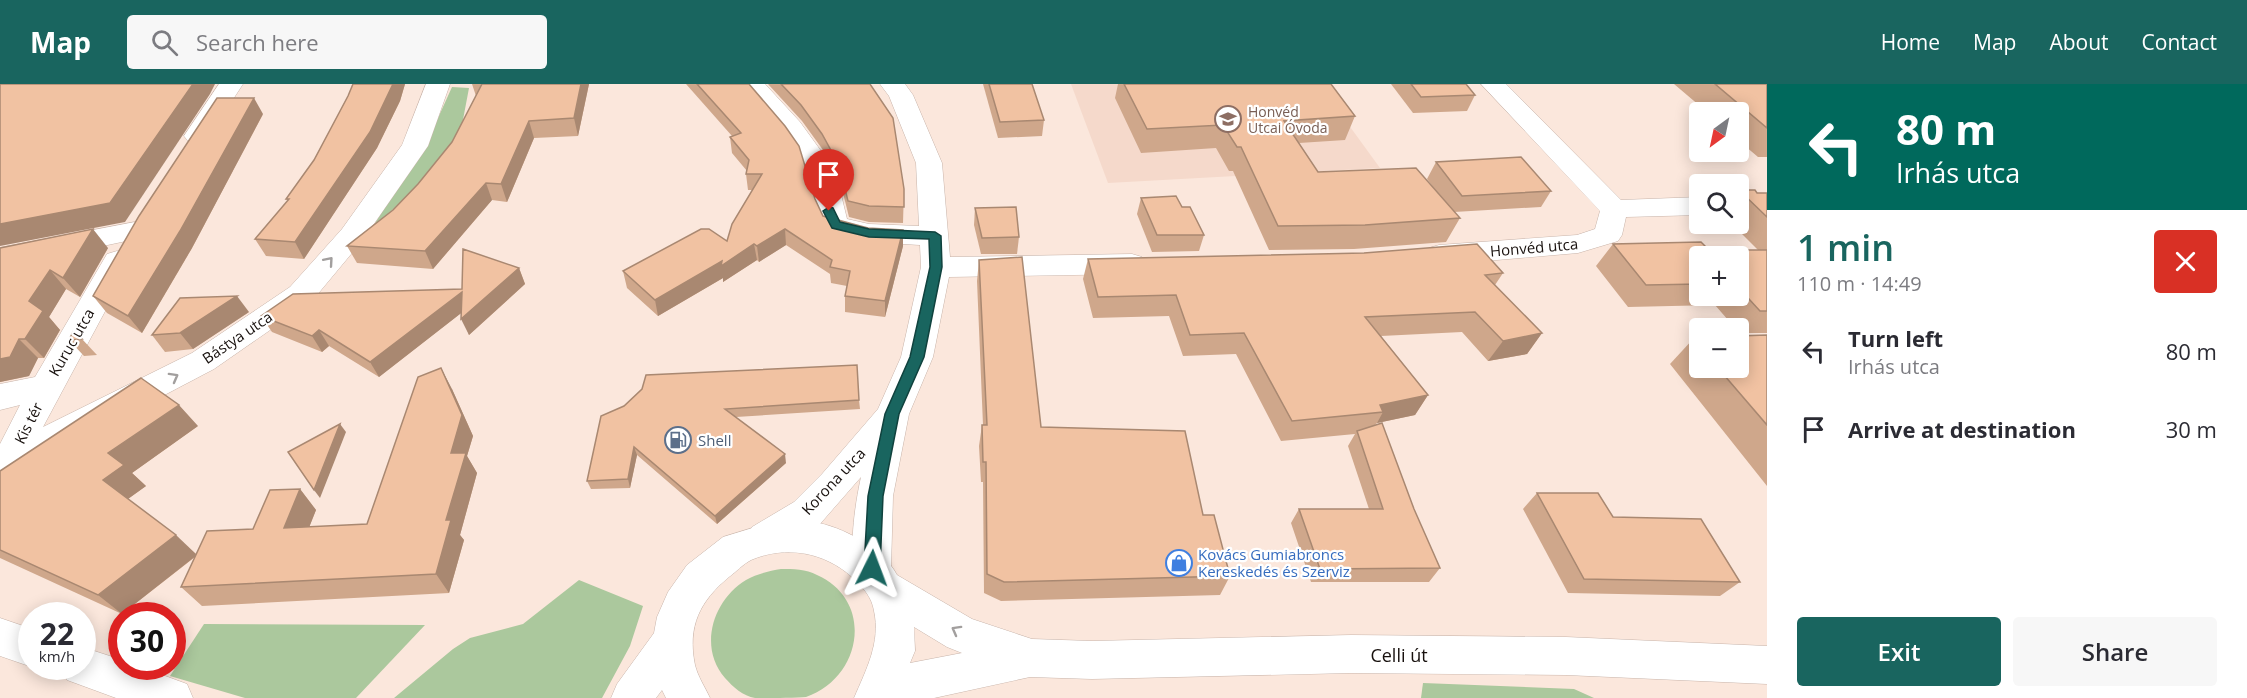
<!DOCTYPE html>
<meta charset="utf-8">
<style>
:root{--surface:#fff;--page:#f7f7f7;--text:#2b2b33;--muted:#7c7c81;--accent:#19655f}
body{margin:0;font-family:"Open Sans",sans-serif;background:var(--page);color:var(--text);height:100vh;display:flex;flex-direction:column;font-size:22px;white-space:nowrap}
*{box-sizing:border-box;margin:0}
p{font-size:20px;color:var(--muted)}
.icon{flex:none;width:33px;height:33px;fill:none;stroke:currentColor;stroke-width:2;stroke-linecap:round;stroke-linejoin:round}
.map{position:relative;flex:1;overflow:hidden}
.details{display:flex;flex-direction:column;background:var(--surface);width:480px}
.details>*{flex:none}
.banner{background:#00695c;color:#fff;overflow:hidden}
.needle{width:39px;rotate:213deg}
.controls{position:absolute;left:1689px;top:18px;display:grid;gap:12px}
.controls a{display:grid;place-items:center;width:60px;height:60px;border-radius:6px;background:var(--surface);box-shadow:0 3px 15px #0003;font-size:30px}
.speed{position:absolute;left:18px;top:518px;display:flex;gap:12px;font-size:30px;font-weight:700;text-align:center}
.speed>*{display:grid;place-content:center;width:78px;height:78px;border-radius:50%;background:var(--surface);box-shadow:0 3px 15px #0003;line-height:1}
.speed small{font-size:15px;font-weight:400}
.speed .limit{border:9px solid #d22;background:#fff;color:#111}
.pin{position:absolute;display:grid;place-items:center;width:51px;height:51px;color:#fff;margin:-62px -26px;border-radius:50% 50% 50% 0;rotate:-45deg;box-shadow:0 0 6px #0007}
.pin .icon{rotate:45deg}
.me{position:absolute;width:66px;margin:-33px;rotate:3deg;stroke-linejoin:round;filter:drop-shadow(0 0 4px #0008)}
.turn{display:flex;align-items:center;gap:21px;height:126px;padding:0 30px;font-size:27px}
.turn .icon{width:78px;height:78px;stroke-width:2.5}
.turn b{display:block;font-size:42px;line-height:51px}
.round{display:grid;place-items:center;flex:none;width:63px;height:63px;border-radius:6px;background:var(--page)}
.headline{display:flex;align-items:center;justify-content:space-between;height:102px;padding:0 30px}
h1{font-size:36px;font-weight:600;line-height:45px;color:var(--accent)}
.cta{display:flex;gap:12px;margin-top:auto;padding:12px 30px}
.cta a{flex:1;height:69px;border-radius:6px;background:var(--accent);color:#fff;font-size:24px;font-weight:600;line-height:69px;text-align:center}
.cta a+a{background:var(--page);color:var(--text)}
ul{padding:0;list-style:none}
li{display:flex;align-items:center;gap:18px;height:78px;padding:0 30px}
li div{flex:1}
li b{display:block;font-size:22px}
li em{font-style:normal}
header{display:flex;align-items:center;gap:36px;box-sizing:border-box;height:84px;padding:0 30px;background:var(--accent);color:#fff}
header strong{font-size:28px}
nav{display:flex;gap:33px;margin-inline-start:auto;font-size:21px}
.search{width:420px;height:54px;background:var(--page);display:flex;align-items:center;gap:15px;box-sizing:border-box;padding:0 21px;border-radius:6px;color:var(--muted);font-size:22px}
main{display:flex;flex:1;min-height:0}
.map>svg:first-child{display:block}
.built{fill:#f5d9cb}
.green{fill:#abc89d}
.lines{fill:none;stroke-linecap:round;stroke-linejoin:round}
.minor-casing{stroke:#c8b4aa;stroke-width:1}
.tertiary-casing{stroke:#c8b4aa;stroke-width:1}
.minor{fill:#fff;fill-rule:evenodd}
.tertiary{fill:#fff;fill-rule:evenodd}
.wall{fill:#cfa78b;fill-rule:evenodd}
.shaded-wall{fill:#a98871}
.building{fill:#f1c2a2;stroke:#a98871;stroke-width:1.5}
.oneway{stroke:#a29f9e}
.route{fill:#19655f;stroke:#10423e;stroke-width:1.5}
.labels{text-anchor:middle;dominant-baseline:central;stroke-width:4.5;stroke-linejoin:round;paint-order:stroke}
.far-education-label{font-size:14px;fill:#785e54;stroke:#fff;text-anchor:start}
.street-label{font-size:15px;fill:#17100d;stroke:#fff}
.service-label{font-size:15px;fill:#4e5e75;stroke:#fff;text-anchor:start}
.shop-label{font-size:15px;fill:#366cbe;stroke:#fff;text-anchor:start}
.near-street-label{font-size:18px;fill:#17100d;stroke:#fff}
</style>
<header>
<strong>Map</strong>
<div class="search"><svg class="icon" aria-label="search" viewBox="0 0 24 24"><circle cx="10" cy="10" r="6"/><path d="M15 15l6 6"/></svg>Search here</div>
<nav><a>Home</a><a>Map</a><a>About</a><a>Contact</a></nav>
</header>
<main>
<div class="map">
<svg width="1767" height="614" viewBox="0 0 1767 614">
<rect width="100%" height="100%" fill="#fbe7dc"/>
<polygon class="built" points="1071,0 1319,0 1380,84 1108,99"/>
<g class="green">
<polygon points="452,3 469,4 462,41 439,82 370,147 429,54"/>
<path d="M781 485C793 485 806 485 817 491 875 517 862 594 806 613 796 614 766 614 755 614 743 612 733 603 725 594 698 563 713 516 746 496 757 490 769 487 781 485Z"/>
<polygon points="579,496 643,522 630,562 602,614 394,614 453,565 470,554 523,540"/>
<polygon points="204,540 425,541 356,614 245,614 170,592"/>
<polygon points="1423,599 1574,605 1594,614 1421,614"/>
</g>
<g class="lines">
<defs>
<g id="minor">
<polygon points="219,0 243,0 206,57 197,60 188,57 184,52"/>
<polygon points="426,0 450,0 428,62 362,157 312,217 214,285 12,391 0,395 0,360 20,321 0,326 0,300 35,293 107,170 117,167 127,170 132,177 43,343 192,269 290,203 342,145 402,61"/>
<path d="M740 0H765L800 38 821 67 838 98 847 135 869 140 919 142 916 79 889 12 880 0H905L913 11 942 79 950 173 1132 170 1142 173 1147 180 1142 187 1132 190 949 193 933 273 909 330 893 412 891 484 886 496 872 501 858 496C847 472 855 420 861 393L820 440 778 465 765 470 752 465 746 454 752 443 794 418 822 390 878 325 901 273 921 183 920 161 869 158 826 147C812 126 814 99 802 77 786 47 759 27 740 0Z"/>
<polygon points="1481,0 1506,0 1621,116 1700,113 1700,131 1626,133 1622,151 1618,157 1578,169 1439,181 1429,178 1425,171 1429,164 1439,161 1577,151 1595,145 1600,127"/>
<polygon points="135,138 145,141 149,147 145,153 0,184 0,164"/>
<polygon points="0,534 32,545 32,582 34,582 32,583 0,572"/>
<polygon points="82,563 122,576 122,582 138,582 187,600 193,614 116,614 67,596 61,582 82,582"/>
</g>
<path id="tertiary" d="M775 437C788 437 800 436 813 438 842 442 884 465 897 491L972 535 1032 555 1092 557 1351 551 1566 553 1767 562V600L1566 591 1351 589 1092 595 1030 593 934 614H854C866 586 881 558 874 527 872 513 862 502 852 493 824 468 786 461 751 476 743 480 736 488 729 493 700 517 687 542 695 581 698 593 705 603 710 614H666L662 606 656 614H611L617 600 654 549 657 533 668 508 687 481 723 453ZM914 543 947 563 962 569 910 579 915 567Z"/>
</defs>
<use href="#minor" class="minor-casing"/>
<use href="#tertiary" class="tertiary-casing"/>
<use href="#minor" class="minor"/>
<use href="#tertiary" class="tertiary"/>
</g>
<g class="wall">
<polygon points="353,0 405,0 400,17 377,64 304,175 266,172 255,155 288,117 286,115 314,76 348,12"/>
<polygon points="472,0 589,0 578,52 534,54 507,118 492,116 433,185 357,179 347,162 393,126 418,100 452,58 476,12"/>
<polygon points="686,0 749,0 815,115 823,132 868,144 903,146 903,162 885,233 845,228 845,212 847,202 831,199 830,190 786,161 759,178 757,176 723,198 723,194 658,232 627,204 623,187 727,157 753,106 748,106 746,90 747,87 732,69 730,53 732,52"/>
<polygon points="768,0 870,0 904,105 903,139 869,138 849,133 840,97 823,66 802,37"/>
<polygon points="983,0 1032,0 1044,36 1042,52 998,54"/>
<polygon points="1118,0 1331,0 1355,32 1345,56 1299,59 1318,88 1442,115 1427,95 1436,78 1551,107 1541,123 1454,128 1460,134 1446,158 1354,165 1269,166 1233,87 1229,87 1216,64 1141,69 1115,14"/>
<polygon points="1391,0 1466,0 1475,11 1467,27 1413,29"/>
<polygon points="1674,0 1767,0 1767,73 1758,73 1738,56 1738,28 1707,28"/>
<polygon points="263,30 192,164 142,249 107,229 93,212"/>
<path d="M1739 106 1757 109H1767V249H1739L1738 244H1735L1715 221 1628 223 1596 182 1613 160 1709 166H1758L1732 140H1738ZM1700 172H1738V212H1700Z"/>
<polygon points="1141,114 1182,123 1204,151 1199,167 1152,168 1137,130"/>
<polygon points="975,124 1019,153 1017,170 981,170 974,141"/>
<polygon points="0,164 108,164 80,213 66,205 49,233 60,246 44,274 38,274 29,292 0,298"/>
<polygon points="1088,175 1503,189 1495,201 1542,249 1527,270 1488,277 1462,248 1381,252 1428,311 1415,331 1377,339 1375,341 1440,484 1429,498 1311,498 1291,439 1299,425 1369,425 1348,362 1355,350 1281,357 1236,270 1183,272 1169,232 1093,234 1083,195"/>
<polygon points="979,176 1041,343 1203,431 1230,492 1220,511 1001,517 984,509 983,398 981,398 979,362 982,341 983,341 977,197"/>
<polygon points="519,184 525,200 469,251 461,229 379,293 329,262 322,268 272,248 261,232 462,205"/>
<polygon points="249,228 193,265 165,268 152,251"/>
<polygon points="1767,251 1767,402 1670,280 1694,254 1700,254 1700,284 1738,284"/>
<polygon points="82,255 97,271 84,272 69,256"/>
<polygon points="452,305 473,352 467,372 477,389 460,451 464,456 449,509 202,522 181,503 195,473 122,530 0,474 0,387 198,342 132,389 146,402 128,415 196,470 253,445 300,405 316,426 309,443 367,440"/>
<polygon points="859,316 860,325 736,333 786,379 717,440 637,371 630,404 591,405 587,397 601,332"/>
<polygon points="1537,409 1613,433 1740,498 1720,512 1568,509 1523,425"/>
</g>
<g class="shaded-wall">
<polygon points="193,0 215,0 210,10 125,138 0,162 0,140"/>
<polygon points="393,0 405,0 400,17 377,64 304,175 295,158"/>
<polygon points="581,0 589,0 578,52 574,34"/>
<polygon points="254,14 263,30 192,164 142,249 128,232"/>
<polygon points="529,37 534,54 507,118 501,100"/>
<polygon points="486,99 492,116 433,185 425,167"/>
<polygon points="93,145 108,164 80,213 63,194"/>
<polygon points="785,145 786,161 759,178 757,162"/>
<polygon points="903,146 903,162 885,233 885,217"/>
<polygon points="754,160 757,176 723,198 723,194 658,232 655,216 722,177"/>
<polygon points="519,184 525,200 469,251 461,235"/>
<polygon points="50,186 66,205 49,233 60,246 44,274 25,255 29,217"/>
<polygon points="462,208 469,223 379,293 370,278"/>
<polygon points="237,212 249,228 193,265 180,249"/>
<polygon points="319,246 329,262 322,268 312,252"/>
<polygon points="1542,249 1527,270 1488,277 1503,257"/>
<polygon points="19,255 38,274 29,292 0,298 0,275"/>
<polygon points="441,284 452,305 473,352 467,372 477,389 460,451 464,456 449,509 436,490 446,436"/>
<polygon points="1428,311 1415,331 1377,339 1383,328 1380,321"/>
<polygon points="179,321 198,342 132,389 146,402 125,417 103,396 108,369"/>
<polygon points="340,340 346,348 320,414 314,406"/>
<polygon points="634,363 637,371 630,404 628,395"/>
<polygon points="785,370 786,379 717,440 715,432"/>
<polygon points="300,405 316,426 301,464 284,444"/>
<polygon points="176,451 197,471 122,530 98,511"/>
</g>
<g class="building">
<polygon points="0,0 193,0 110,119 0,140"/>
<polygon points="353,0 393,0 370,48 295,158 255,155 289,115 286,115 314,76 348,12"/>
<polygon points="482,0 581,0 574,34 529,37 501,100 486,99 425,167 347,162 393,126 418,100 452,58"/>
<polygon points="697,0 749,0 785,42 799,62 815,115 823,132 868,144 903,146 885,217 845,212 850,187 830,183 832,176 785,145 757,162 754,160 721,182 722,177 655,216 623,187 701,145 709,145 727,157 732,140 762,90 746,90 749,76 730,53 741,49"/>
<polygon points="781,0 870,0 893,34 904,105 904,123 869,122 848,117 839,81 822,50 801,21"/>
<polygon points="989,0 1032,0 1044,36 1000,38"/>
<polygon points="1124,0 1331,0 1355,32 1284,37 1318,88 1416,84 1460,134 1365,141 1278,142 1241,63 1237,63 1223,41 1147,45"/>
<polygon points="1411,0 1466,0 1475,11 1421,13"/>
<polygon points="1715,0 1767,0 1767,44"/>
<polygon points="217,14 254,14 180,147 128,232 93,212 139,132"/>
<polygon points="1521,73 1551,107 1462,112 1436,78"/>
<polygon points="1739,106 1755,106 1757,109 1767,109 1767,133"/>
<polygon points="1176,112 1182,123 1190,123 1204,151 1157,151 1141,114"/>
<polygon points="1016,123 1019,153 982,154 975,124"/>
<polygon points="93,145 63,194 50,186 29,217 43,227 25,255 19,255 10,273 0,275 0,164"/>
<polygon points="1701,158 1709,166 1767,166 1767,227 1760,227 1738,203 1738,172 1700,172 1700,200 1646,201 1613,160"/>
<polygon points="1477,160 1503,189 1485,191 1542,249 1503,257 1475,228 1365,233 1428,311 1380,321 1383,328 1292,337 1244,249 1190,251 1176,211 1098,213 1088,175 1364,169"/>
<polygon points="463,165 519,184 461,235 462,208 370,278 319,246 312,252 261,232 293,210 462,205"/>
<polygon points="1022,173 1041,343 1185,347 1203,431 1214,431 1230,492 1004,498 987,490 986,378 983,378 982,341 987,341 979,176"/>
<polygon points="237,212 180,249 152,251 180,214"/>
<polygon points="73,248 82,255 69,256"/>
<polygon points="1767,251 1767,341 1718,284 1738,284 1738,252"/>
<polygon points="1694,254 1700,254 1700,261"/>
<polygon points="857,281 859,316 725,325 785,370 715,432 634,363 628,395 587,397 601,332 624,322 642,305 646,291"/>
<polygon points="441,284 462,331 451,369 466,369 446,436 451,436 436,490 181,503 207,447 253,445 270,406 300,405 284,444 367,440 418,293"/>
<polygon points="141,294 179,321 108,369 124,381 103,396 176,451 98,511 0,466 0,387"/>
<polygon points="1382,339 1414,425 1440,484 1320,485 1299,425 1383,425 1357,347"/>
<polygon points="340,340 314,406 288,368"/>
<polygon points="1537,409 1598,409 1613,433 1701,435 1740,498 1584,495"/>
</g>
<defs><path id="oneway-chevron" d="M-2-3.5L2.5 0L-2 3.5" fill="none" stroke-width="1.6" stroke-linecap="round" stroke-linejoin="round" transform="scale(1.5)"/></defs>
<g class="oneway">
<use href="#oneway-chevron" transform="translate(329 177) rotate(-49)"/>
<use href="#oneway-chevron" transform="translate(174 293) rotate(-29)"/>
<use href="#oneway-chevron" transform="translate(956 546) rotate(-151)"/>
</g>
<polygon class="route" points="829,123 833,124 840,138 869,145 935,148 941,152 942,183 924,273 899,330 883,412 880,484 878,489 872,491 867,489 864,484 868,412 885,330 910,273 930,183 929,155 869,153 832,144 823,127"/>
<defs>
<symbol id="school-ring" viewBox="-11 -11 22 22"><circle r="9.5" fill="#fff" stroke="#8d6e63" stroke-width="1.5"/><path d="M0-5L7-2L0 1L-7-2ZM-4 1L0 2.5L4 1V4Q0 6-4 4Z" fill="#8d6e63"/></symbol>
<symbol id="fuel-ring" viewBox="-11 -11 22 22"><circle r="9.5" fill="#fff" stroke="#5c6f8a" stroke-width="1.5"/><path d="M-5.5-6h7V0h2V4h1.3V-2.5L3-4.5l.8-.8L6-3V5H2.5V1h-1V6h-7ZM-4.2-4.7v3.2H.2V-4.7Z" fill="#5c6f8a"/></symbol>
<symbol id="shop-ring" viewBox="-11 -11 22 22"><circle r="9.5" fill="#fff" stroke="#3f7fe0" stroke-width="1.5"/><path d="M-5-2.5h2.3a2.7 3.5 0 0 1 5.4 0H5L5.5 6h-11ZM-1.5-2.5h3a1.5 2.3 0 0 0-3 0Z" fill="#3f7fe0"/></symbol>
</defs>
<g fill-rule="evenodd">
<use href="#school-ring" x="1213" y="20" width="30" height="30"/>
<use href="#fuel-ring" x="663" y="341" width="30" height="30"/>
<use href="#shop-ring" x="1164" y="464" width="30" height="30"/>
</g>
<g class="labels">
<g class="far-education-label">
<text x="1248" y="27">Honvéd<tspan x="1248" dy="16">Utcai Óvoda</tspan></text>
</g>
<g class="street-label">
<text transform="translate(1534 163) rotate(-5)">Honvéd utca</text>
<text transform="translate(237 253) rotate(-34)">Bástya utca</text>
<text transform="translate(71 258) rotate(-60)">Kuruc utca</text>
<text transform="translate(28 339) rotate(-63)">Kis tér</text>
<text transform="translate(833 397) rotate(-47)">Korona utca</text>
</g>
<g class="service-label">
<text x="698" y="356">Shell</text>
</g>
<g class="shop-label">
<text x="1198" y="470">Kovács Gumiabroncs<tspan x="1198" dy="17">Kereskedés és Szerviz</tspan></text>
</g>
<g class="near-street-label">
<text x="1399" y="571">Celli út</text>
</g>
</g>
</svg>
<div class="controls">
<a><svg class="needle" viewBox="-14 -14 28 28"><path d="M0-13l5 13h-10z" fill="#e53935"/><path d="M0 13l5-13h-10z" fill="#7c7c81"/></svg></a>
<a><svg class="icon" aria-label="search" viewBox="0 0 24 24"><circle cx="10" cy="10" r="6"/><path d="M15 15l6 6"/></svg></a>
<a>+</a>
<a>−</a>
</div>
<div class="speed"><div>22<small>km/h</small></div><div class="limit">30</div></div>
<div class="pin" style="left:829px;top:127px;background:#d93025"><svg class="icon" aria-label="arrive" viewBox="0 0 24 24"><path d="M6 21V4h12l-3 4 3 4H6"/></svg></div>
<svg class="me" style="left:872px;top:484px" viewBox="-20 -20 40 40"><path d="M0-17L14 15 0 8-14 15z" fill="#19655f" stroke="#fff" stroke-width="4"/></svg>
</div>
<section class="details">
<div class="banner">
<div class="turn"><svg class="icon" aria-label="left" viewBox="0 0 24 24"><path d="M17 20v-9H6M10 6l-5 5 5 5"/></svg><div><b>80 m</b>Irhás utca</div></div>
</div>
<div class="headline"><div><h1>1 min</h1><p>110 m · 14:49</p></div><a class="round" style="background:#d93025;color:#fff"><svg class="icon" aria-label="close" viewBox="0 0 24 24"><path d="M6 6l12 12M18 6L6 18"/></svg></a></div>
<ul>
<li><svg class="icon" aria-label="left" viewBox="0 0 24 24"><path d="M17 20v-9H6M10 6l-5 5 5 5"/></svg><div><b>Turn left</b><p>Irhás utca</p></div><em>80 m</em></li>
<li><svg class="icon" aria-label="arrive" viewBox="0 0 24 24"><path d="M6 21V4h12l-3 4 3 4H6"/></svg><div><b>Arrive at destination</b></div><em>30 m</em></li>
</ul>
<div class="cta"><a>Exit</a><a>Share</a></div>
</section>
</main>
